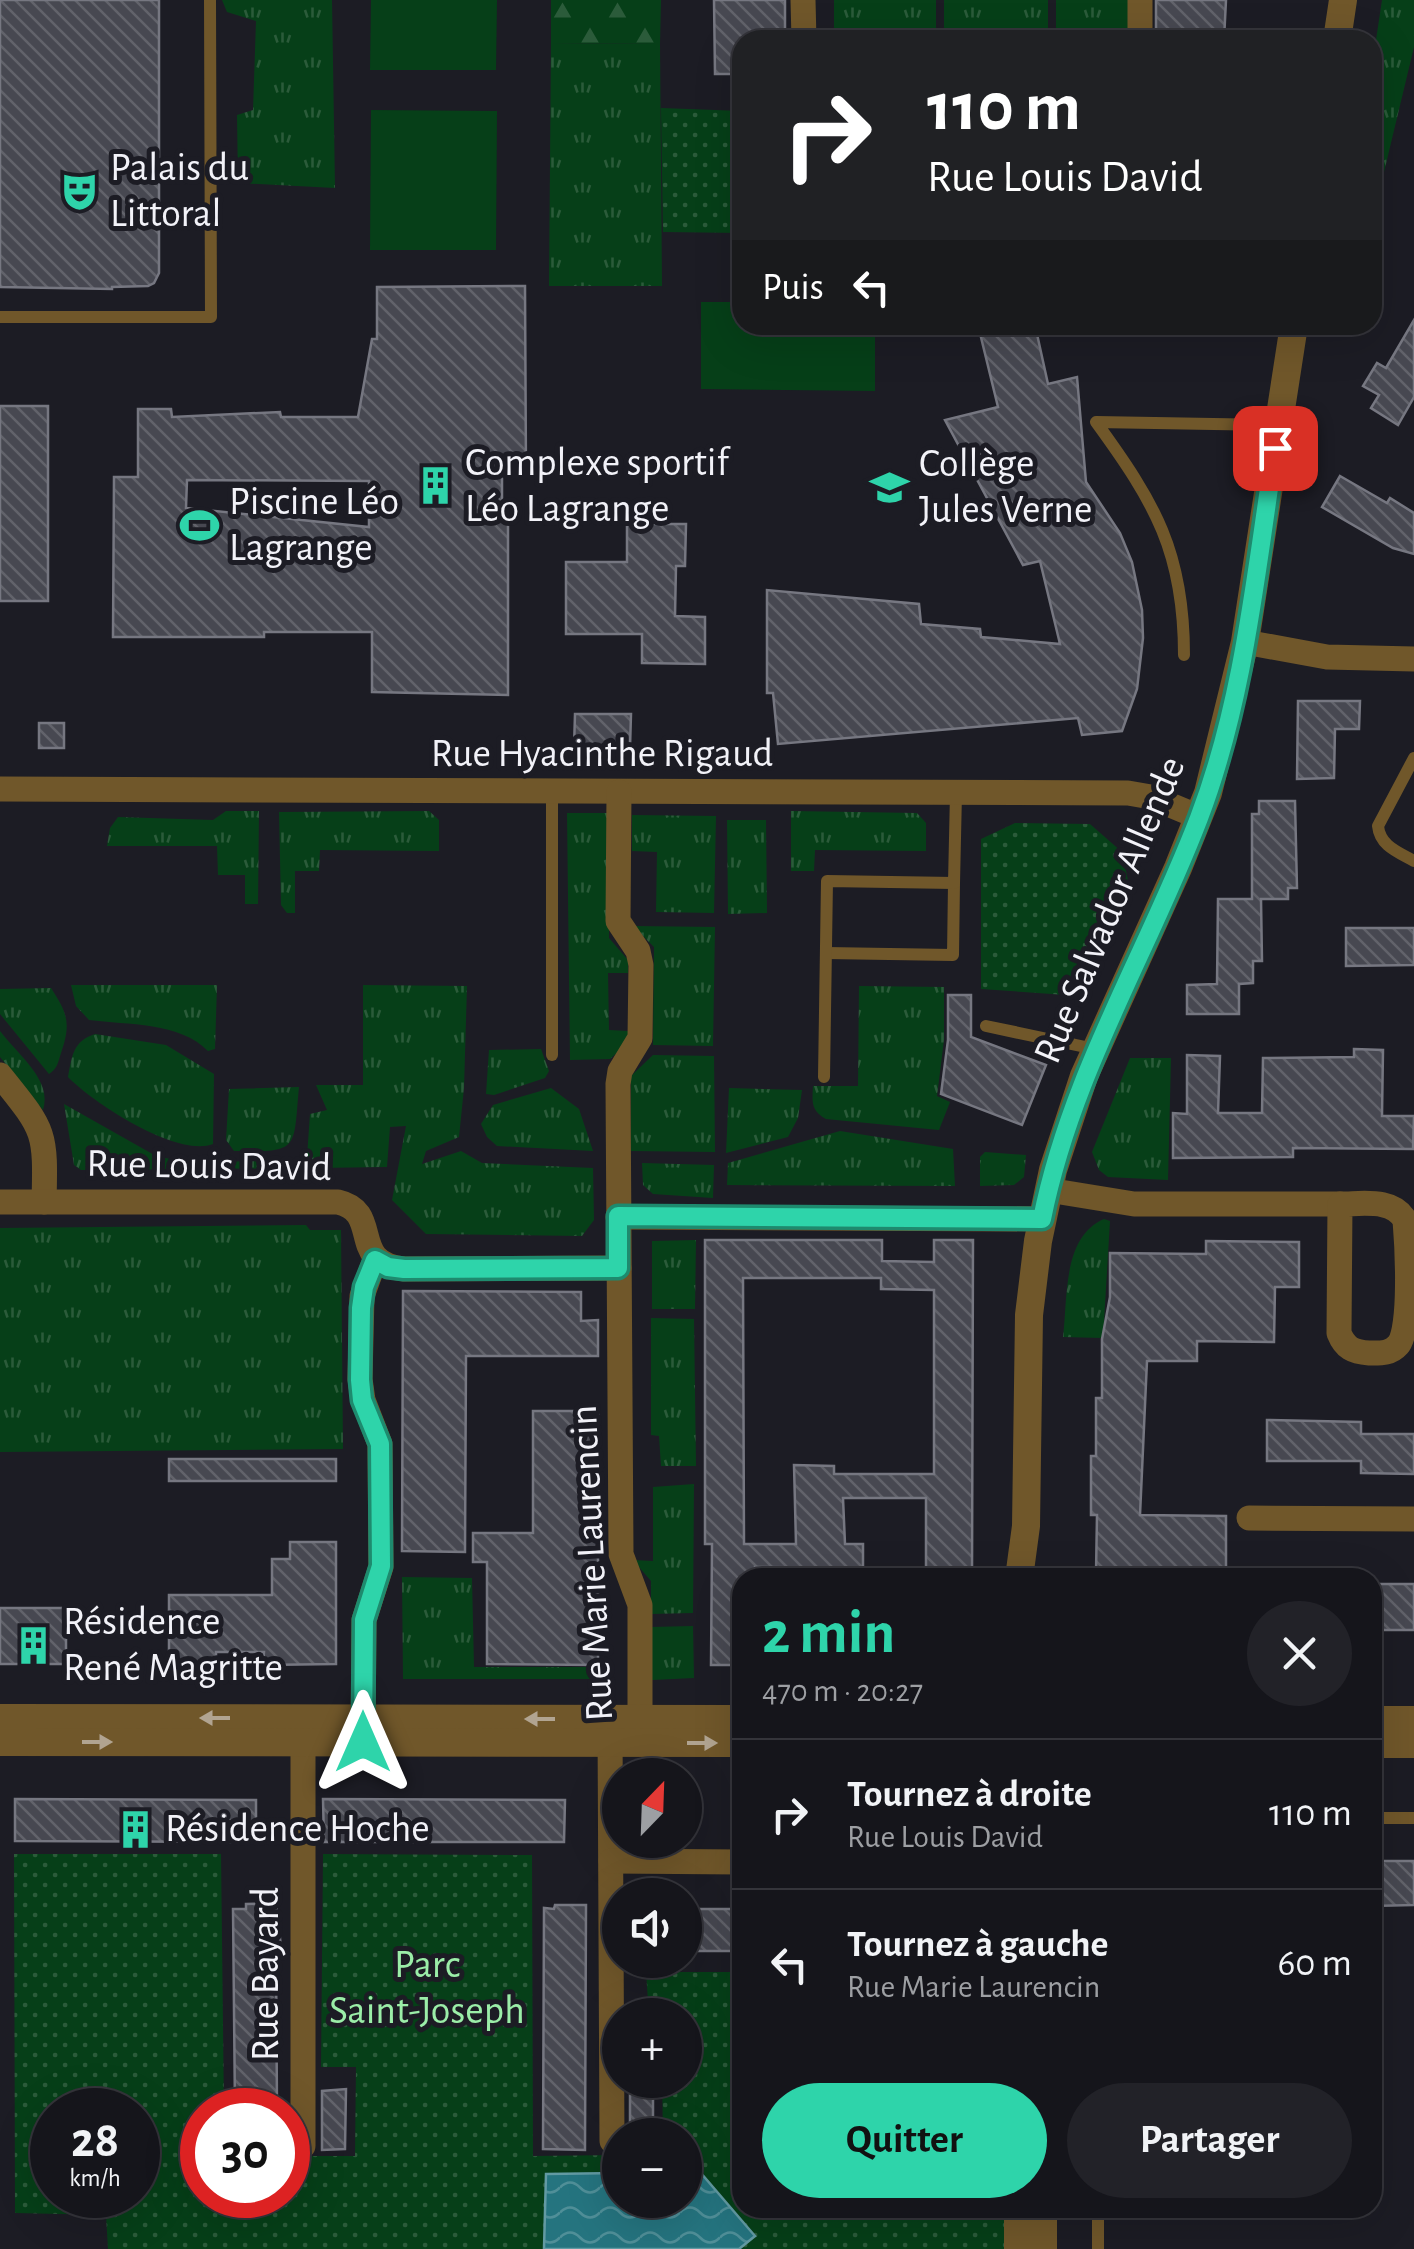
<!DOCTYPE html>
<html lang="fr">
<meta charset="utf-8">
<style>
:root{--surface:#15151b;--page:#222228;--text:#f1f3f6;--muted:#9d9fa3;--line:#34343a;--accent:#2ed4aa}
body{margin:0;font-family:"Alegreya Sans",sans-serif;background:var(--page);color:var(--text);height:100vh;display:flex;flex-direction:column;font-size:38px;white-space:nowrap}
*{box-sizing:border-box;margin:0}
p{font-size:32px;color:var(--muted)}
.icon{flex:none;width:55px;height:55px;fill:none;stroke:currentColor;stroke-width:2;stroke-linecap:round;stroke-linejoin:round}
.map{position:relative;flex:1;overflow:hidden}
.sheet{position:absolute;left:732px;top:1568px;width:650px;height:650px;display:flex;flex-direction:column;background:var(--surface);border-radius:30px;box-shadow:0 10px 40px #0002,0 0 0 2px var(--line)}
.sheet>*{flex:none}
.banner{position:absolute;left:732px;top:30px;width:650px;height:305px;border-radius:30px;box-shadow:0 10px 40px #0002,0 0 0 2px var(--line);background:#202124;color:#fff;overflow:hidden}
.needle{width:65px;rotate:23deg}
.buttons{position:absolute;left:602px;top:1758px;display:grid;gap:20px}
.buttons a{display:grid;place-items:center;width:100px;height:100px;border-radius:50%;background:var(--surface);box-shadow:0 10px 40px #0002,0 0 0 2px var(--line);font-size:50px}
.speed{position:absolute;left:30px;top:2088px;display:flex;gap:20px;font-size:50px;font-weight:700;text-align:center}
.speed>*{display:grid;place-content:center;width:130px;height:130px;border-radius:50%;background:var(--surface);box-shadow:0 10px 40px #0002,0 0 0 2px var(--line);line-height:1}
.speed small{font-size:25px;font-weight:400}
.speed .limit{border:15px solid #d22;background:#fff;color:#111}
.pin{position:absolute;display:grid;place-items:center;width:85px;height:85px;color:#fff;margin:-42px;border-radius:20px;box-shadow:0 5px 15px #0006}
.me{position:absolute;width:110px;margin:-55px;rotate:0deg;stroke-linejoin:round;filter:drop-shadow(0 0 8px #0008)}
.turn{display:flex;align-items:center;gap:35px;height:210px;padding:0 30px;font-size:45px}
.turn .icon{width:130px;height:130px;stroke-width:2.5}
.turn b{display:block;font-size:70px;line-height:85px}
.then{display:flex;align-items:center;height:95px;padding:0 30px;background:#0003;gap:20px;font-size:38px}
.round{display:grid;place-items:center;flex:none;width:105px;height:105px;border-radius:52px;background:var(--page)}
.overview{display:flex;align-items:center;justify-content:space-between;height:170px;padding:0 30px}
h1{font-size:60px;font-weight:700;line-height:75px;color:var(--accent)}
.cta{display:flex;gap:20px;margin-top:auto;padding:20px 30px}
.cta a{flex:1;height:115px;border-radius:60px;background:var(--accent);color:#111;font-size:40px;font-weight:700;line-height:115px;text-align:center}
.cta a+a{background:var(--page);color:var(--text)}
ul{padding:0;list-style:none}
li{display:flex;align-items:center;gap:30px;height:150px;padding:0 30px;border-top:2px solid var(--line)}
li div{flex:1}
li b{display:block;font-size:38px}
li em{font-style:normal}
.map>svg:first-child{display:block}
.grass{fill:url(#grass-tufts)}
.forest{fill:url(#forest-firs)}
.park{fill:url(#park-dots);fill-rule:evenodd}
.pitch{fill:#063f18}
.water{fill:url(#water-waves);stroke:#629aa3;stroke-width:2.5}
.building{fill:url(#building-back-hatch);stroke:#767781;stroke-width:2.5;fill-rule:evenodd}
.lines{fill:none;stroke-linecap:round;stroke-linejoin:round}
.service{stroke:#70572a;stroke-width:12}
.minor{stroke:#70572a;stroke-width:25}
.tertiary{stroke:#70572a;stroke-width:28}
.oneway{fill:#b1a491}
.route-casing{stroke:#1e8a6e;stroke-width:25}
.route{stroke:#2ed4aa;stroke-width:18}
.labels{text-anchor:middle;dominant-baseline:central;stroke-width:10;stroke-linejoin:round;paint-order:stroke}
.poi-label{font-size:40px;fill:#f2f2f8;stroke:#1c1c24;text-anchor:start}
.street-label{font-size:40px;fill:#f2f2f8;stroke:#1c1c24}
.park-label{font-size:40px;fill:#9beea8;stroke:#1c1c24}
</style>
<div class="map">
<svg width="1414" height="2249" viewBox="0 0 1414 2249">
<defs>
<pattern id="grass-tufts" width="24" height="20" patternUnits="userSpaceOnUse" patternTransform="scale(2.5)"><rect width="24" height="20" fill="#063f18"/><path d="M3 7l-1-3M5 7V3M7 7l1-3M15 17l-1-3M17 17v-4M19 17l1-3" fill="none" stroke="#2b5b3a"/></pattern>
<pattern id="forest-firs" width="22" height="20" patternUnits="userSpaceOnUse" patternTransform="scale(2.5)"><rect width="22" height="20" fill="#063f18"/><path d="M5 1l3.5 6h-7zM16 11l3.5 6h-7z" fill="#2b5b3a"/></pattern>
<pattern id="park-dots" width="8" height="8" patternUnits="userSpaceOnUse" patternTransform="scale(2.5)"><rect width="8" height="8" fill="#063f18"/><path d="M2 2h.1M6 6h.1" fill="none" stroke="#2b5b3a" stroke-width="1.8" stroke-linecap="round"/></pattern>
<pattern id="water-waves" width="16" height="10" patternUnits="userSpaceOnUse" patternTransform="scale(2.5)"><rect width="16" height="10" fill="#25747f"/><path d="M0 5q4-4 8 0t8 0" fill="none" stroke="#508f98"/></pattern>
<pattern id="building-back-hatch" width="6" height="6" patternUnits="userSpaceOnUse" patternTransform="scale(2.5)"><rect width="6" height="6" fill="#474851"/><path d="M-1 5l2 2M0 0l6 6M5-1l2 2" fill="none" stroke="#62636b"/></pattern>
</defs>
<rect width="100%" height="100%" fill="#1c1c24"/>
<g class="grass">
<polygon points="222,0 332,0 335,188 238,183 237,115 253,110 256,21 227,12"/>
<rect x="834" y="0" width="102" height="40"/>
<rect x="944" y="0" width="104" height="40"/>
<polygon points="1056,0 1129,0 1128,40 1056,40"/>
<polygon points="1382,0 1414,0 1414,47 1378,197 1373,206 1373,60"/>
<polygon points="551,43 660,44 662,286 549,286"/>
<polygon points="226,811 259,811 258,904 245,904 245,875 218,875 217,846 107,846 110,828 118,817 213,820"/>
<polygon points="429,811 439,820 439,851 320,850 319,871 295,871 295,913 287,913 281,905 279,812"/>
<polygon points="791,811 917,813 926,823 926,851 815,850 814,871 791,871"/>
<polygon points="567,813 609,813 609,938 628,960 628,973 608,973 609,1030 628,1031 629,1042 610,1059 570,1060"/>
<polygon points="632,815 716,816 714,913 656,912 657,852 632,851"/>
<polygon points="727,820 766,820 767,913 728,914"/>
<polygon points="633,926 715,927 713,1046 653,1045 654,947"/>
<path d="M71 985H217L215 1049 208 1051C180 1022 128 1025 89 1020L76 1006Z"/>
<polygon points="363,985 467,986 464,1088 459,1137 426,1151 422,1164 461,1151 482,1163 593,1168 594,1220 582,1236 426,1234 392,1200 406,1126 390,1127 387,1167 314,1168 307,1157 310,1114 327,1110 316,1085 363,1085"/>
<path d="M859 986 944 987V1040L937 1096 950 1102 939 1130 826 1119C811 1111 812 1102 813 1086H858Z"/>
<path d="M51 988C68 1014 71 1024 61 1053 58 1063 57 1069 49 1074L0 1014V989Z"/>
<path d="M0 1031C17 1054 53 1080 43 1110L0 1057Z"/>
<path d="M95 1034 166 1045 214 1074 213 1144C177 1158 92 1102 68 1077 72 1056 73 1041 95 1034Z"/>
<polygon points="541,1049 549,1071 545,1078 494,1095 486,1094 489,1050"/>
<polygon points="653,1055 714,1056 715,1152 631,1151 631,1076"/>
<polygon points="1130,1058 1171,1058 1168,1180 1108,1177 1099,1170 1092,1152"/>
<path d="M299 1087C293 1151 300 1152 234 1151L226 1140 229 1089Z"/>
<polygon points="551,1088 579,1109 593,1151 497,1146 487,1137 481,1124 493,1105"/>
<polygon points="729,1088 802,1090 798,1118 788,1137 726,1153"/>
<polygon points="64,1104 156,1156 185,1162 292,1161 303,1168 81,1170 74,1165"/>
<polygon points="840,1131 953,1149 955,1186 727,1185 728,1163"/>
<polygon points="985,1152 1026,1155 1024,1177 1014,1185 980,1186 980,1157"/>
<polygon points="642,1163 714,1165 713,1198 653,1194 643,1185"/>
<path d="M1104 1219 1110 1221 1103 1338 1063 1337C1068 1298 1062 1237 1104 1219Z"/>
<polygon points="306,1225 310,1230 341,1230 343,1449 0,1452 0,1228"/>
<polygon points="696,1240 695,1309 652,1309 652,1241"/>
<polygon points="651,1318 694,1319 696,1466 661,1466 659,1436 651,1435"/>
<polygon points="694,1484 693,1613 651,1614 651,1581 633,1560 653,1561 653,1487"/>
<polygon points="402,1577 472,1578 474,1667 596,1667 596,1679 403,1679"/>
<polygon points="693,1626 694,1678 652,1680 651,1627"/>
</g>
<polygon class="forest" points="551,0 661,0 660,44 551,43"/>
<g class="park">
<polygon points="661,108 742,111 742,233 663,232"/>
<polygon points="1015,823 1090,824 1122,852 1130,890 1080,996 981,989 981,839"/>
<path d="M14 1854H221L224 2110H202V2195H288V2156H355L356 2067H321L323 1854 532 1855 533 2156 620 2155V2200H685V2135H663L662 2080H685V2015H649L646 1972H742V2208H1004V2249H108L106 2215 15 2213ZM52 2110H138V2195H52Z"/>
</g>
<g class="pitch">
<polygon points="371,0 497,0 496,70 370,70"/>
<polygon points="371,110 497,111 496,250 370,250"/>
<polygon points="701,302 742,302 742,325 875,325 875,391 701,389"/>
</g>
<polygon class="water" points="685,2172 700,2172 755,2236 739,2249 544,2249 546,2174 620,2173 620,2200 685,2200"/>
<g class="building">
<polygon points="0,0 159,0 159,273 154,283 148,286 112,287 112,289 0,287"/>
<polygon points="714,0 785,0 785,40 742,40 742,74 715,74"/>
<polygon points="1156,0 1226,0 1224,40 1156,40"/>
<path d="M525 286 526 474 502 475V519H508V695L372 692V632H264V637H113L114 477H138V409H171L172 417 280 412 281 417H358L372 339H377V287ZM187 480 369 481V527L186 508Z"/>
<polygon points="1414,320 1414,397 1398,425 1371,408 1379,395 1363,386 1377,363 1386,368"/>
<polygon points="978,325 1035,325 1048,384 1077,377 1086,482 1120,533 1132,562 1142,610 1143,638 1137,689 1122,731 1082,735 1078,718 778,744 773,693 767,693 767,590 919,604 921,624 980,629 981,637 1060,644 1040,561 1023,565 945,420 998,407"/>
<rect x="0" y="406" width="48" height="195"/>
<polygon points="1340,476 1387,503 1390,498 1414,513 1414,554 1393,548 1322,507"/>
<polygon points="627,524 686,524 685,566 676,566 675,616 705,617 705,664 642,663 642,634 566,634 566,562 627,562"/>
<polygon points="1298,701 1360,701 1359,729 1335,729 1334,778 1297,779"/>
<polygon points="575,714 631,714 630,748 574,748"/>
<rect x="39" y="723" width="25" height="25"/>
<polygon points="1259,801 1295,801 1297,888 1288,888 1288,899 1261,899 1262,961 1253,961 1253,983 1239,984 1239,1014 1187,1014 1187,985 1217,984 1218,899 1252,899 1252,814 1259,814"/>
<polygon points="1346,928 1414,928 1414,965 1346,966"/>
<polygon points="948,995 971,995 971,1037 1046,1065 1022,1125 941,1094 948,1040"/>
<polygon points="1354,1049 1383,1050 1382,1116 1414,1116 1413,1149 1293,1148 1293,1157 1173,1158 1173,1113 1187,1114 1187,1055 1220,1056 1218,1113 1262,1113 1263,1058 1354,1057"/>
<path d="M705 1240H882V1261L934 1262V1240H973L972 1578H926V1498H843L845 1544H863V1568L755 1567V1578H742V1665H711L712 1544H705ZM743 1278H881V1289L934 1290V1474H834V1466L794 1465 796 1544H744Z"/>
<polygon points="1206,1241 1299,1242 1299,1287 1275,1287 1274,1342 1197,1341 1197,1361 1147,1361 1140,1515 1226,1516 1226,1578 1103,1578 1103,1573 1096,1573 1097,1515 1091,1515 1091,1456 1096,1456 1096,1398 1102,1398 1102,1339 1110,1297 1110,1253 1206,1254"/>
<polygon points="403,1291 581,1292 581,1321 598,1320 598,1356 466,1356 465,1552 402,1551"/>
<polygon points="533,1411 598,1411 598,1665 487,1664 487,1562 473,1562 473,1533 533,1533"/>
<polygon points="1267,1420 1361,1422 1361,1434 1414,1434 1414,1474 1361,1473 1361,1461 1267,1461"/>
<rect x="169" y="1459" width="167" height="22"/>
<polygon points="290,1542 336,1542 336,1664 263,1665 264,1652 216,1652 216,1664 169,1664 169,1595 272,1595 272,1559 290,1559"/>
<rect x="1372" y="1584" width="42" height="46"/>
<rect x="0" y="1608" width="66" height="56"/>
<polygon points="15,1799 256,1800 256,1842 15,1841"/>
<polygon points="323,1799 565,1800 564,1842 324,1842"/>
<polygon points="1372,1861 1414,1861 1414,1905 1372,1906"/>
<polygon points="276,1903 282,1956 276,1956 277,2110 235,2110 233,1909 246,1909 246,1904"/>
<polygon points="555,1905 586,1905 585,2150 543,2149 544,1908 554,1909"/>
<rect x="685" y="1909" width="57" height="42"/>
<polygon points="346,2089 345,2149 322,2150 322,2091"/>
<polygon points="630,2092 653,2093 653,2135 630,2135"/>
</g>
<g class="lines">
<g class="service">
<polyline points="0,317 211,317 210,0"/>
<path d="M1184 655C1184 552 1155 503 1096 422L1278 425"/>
<path d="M1414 758 1378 826C1380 846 1398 852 1414 861"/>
<polyline points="552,792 552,1055"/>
<polyline points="826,953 953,955 954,883"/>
<polyline points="986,1026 1095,1049"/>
<polyline points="824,1077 827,881 954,883 956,793"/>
<polyline points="1372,1818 1414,1818"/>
<polyline points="1098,2208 1098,2249"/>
</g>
<g class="minor">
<polyline points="803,0 804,40"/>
<polyline points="1140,40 1140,0"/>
<polyline points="1245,642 1327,657 1414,659"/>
<polyline points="0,789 1128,793 1151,797 1199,817"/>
<polyline points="619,792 618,921 638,951 641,965 640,1038 620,1071 618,1084 621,1554 640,1605 640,1738"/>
<path d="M0 1075C45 1131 46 1130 44 1202"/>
<polyline points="1048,1190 1134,1204 1340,1204"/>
<path d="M0 1202H338C383 1212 347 1263 404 1269L619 1268"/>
<path d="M1340 1204C1363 1204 1393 1198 1405 1220 1407 1244 1412 1329 1398 1345 1390 1354 1380 1353 1369 1353 1353 1352 1345 1348 1339 1333Z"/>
<polyline points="618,1217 1043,1219"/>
<polyline points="1249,1518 1414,1519"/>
<polyline points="610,1724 612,2141"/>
<polyline points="363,1738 364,1620 381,1567 380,1444 363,1400 360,1379 362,1296 375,1260"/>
<polyline points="303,1742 303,2146"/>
<polyline points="611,1861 742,1862"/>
</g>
<g class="tertiary">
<polyline points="1337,40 1343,0"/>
<polyline points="1019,1578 1026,1526 1029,1315 1038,1241 1053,1170 1084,1076 1178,868 1208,793 1245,642 1294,325"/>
<polyline points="0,1718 742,1719"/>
<polyline points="1372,1720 1414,1720"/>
<polyline points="0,1742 742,1743"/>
<polyline points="1372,1744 1414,1744"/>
<polyline points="1018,2208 1018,2249"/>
<polyline points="1043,2208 1043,2249"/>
</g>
</g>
<defs><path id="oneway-solid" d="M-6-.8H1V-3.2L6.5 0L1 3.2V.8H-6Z" transform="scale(2.5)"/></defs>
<g class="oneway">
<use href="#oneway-solid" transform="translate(215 1718) rotate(-180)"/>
<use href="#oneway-solid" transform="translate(540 1719) rotate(-180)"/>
<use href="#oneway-solid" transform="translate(97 1742)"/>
<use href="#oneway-solid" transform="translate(702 1743)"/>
</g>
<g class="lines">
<defs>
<path id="route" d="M363 1742 364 1620 381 1566 380 1444 362 1400 360 1380 361 1308 364 1287 375 1260 388 1267 404 1269 618 1268V1216L1042 1219C1071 1074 1147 954 1199 818 1244 700 1256 571 1275 448"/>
</defs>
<use href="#route" class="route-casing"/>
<use href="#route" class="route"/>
</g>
<defs>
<symbol id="theatre-bare" viewBox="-9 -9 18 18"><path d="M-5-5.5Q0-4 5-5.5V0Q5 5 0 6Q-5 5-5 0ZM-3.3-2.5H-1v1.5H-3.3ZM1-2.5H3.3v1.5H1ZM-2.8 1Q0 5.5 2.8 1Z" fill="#2ed4aa" stroke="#1c1c24" stroke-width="2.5" paint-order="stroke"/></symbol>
<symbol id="building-bare" viewBox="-9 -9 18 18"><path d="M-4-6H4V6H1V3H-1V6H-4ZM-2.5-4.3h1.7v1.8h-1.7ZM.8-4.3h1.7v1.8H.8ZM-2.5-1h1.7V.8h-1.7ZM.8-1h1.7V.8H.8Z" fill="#2ed4aa" stroke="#1c1c24" stroke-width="2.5" paint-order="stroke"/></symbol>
<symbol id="school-bare" viewBox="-9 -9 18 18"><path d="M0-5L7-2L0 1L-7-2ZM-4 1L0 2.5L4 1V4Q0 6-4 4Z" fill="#2ed4aa" stroke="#1c1c24" stroke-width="2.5" paint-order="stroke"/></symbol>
<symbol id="stadium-bare" viewBox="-9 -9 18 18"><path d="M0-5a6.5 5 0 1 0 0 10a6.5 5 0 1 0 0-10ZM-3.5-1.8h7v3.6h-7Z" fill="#2ed4aa" stroke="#1c1c24" stroke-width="2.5" paint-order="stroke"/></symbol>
</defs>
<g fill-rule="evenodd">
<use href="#theatre-bare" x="52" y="164" width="55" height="55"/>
<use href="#building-bare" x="408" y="458" width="55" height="55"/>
<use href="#school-bare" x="862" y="460" width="55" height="55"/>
<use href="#stadium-bare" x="172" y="498" width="55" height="55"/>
<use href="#building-bare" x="6" y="1618" width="55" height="55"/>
<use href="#building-bare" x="108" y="1802" width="55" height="55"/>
</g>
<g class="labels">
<g class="poi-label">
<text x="110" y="168">Palais du<tspan x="110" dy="46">Littoral</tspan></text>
<text x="465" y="463">Complexe sportif<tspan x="465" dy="46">Léo Lagrange</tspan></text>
<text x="919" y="464">Collège<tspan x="919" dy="46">Jules Verne</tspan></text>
<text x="229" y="502">Piscine Léo<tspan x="229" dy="46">Lagrange</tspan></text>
<text x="63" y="1622">Résidence<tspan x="63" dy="46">René Magritte</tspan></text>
<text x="165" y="1829">Résidence Hoche</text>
</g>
<g class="street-label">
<text x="602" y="754">Rue Hyacinthe Rigaud</text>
<text transform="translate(1110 910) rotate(-67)">Rue Salvador Allende</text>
<text transform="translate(209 1166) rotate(1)">Rue Louis David</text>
<text transform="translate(592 1563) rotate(-93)">Rue Marie Laurencin</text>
<text transform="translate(266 1974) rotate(-90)">Rue Bayard</text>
</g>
<g class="park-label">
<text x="427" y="1965">Parc<tspan x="427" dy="46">Saint-Joseph</tspan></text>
</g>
</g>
</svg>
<div class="buttons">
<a><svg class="needle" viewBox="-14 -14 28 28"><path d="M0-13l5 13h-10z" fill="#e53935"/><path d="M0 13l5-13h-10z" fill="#9d9fa3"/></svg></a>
<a><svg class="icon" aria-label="sound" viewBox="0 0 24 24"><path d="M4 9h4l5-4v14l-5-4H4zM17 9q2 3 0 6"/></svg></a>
<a>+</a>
<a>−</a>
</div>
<div class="speed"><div>28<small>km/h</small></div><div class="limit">30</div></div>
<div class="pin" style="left:1275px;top:448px;background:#d93025"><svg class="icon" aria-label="arrive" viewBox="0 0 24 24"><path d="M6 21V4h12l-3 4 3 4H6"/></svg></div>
<svg class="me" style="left:363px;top:1742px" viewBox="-20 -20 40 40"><path d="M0-17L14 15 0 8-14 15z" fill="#2ed4aa" stroke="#fff" stroke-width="4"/></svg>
<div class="banner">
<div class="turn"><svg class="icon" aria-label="right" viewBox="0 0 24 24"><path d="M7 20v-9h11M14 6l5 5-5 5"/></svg><div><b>110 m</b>Rue Louis David</div></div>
<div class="then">Puis<svg class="icon" aria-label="left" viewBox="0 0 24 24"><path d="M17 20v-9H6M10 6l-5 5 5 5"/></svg></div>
</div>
<section class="sheet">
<div class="overview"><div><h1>2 min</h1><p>470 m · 20:27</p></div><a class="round"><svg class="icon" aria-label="close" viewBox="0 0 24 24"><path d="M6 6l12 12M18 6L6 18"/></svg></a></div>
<ul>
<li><svg class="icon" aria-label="right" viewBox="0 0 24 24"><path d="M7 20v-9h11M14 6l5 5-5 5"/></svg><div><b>Tournez à droite</b><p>Rue Louis David</p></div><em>110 m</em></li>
<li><svg class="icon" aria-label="left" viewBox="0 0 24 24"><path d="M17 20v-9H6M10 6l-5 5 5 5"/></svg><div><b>Tournez à gauche</b><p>Rue Marie Laurencin</p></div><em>60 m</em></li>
</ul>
<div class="cta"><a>Quitter</a><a>Partager</a></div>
</section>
</div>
